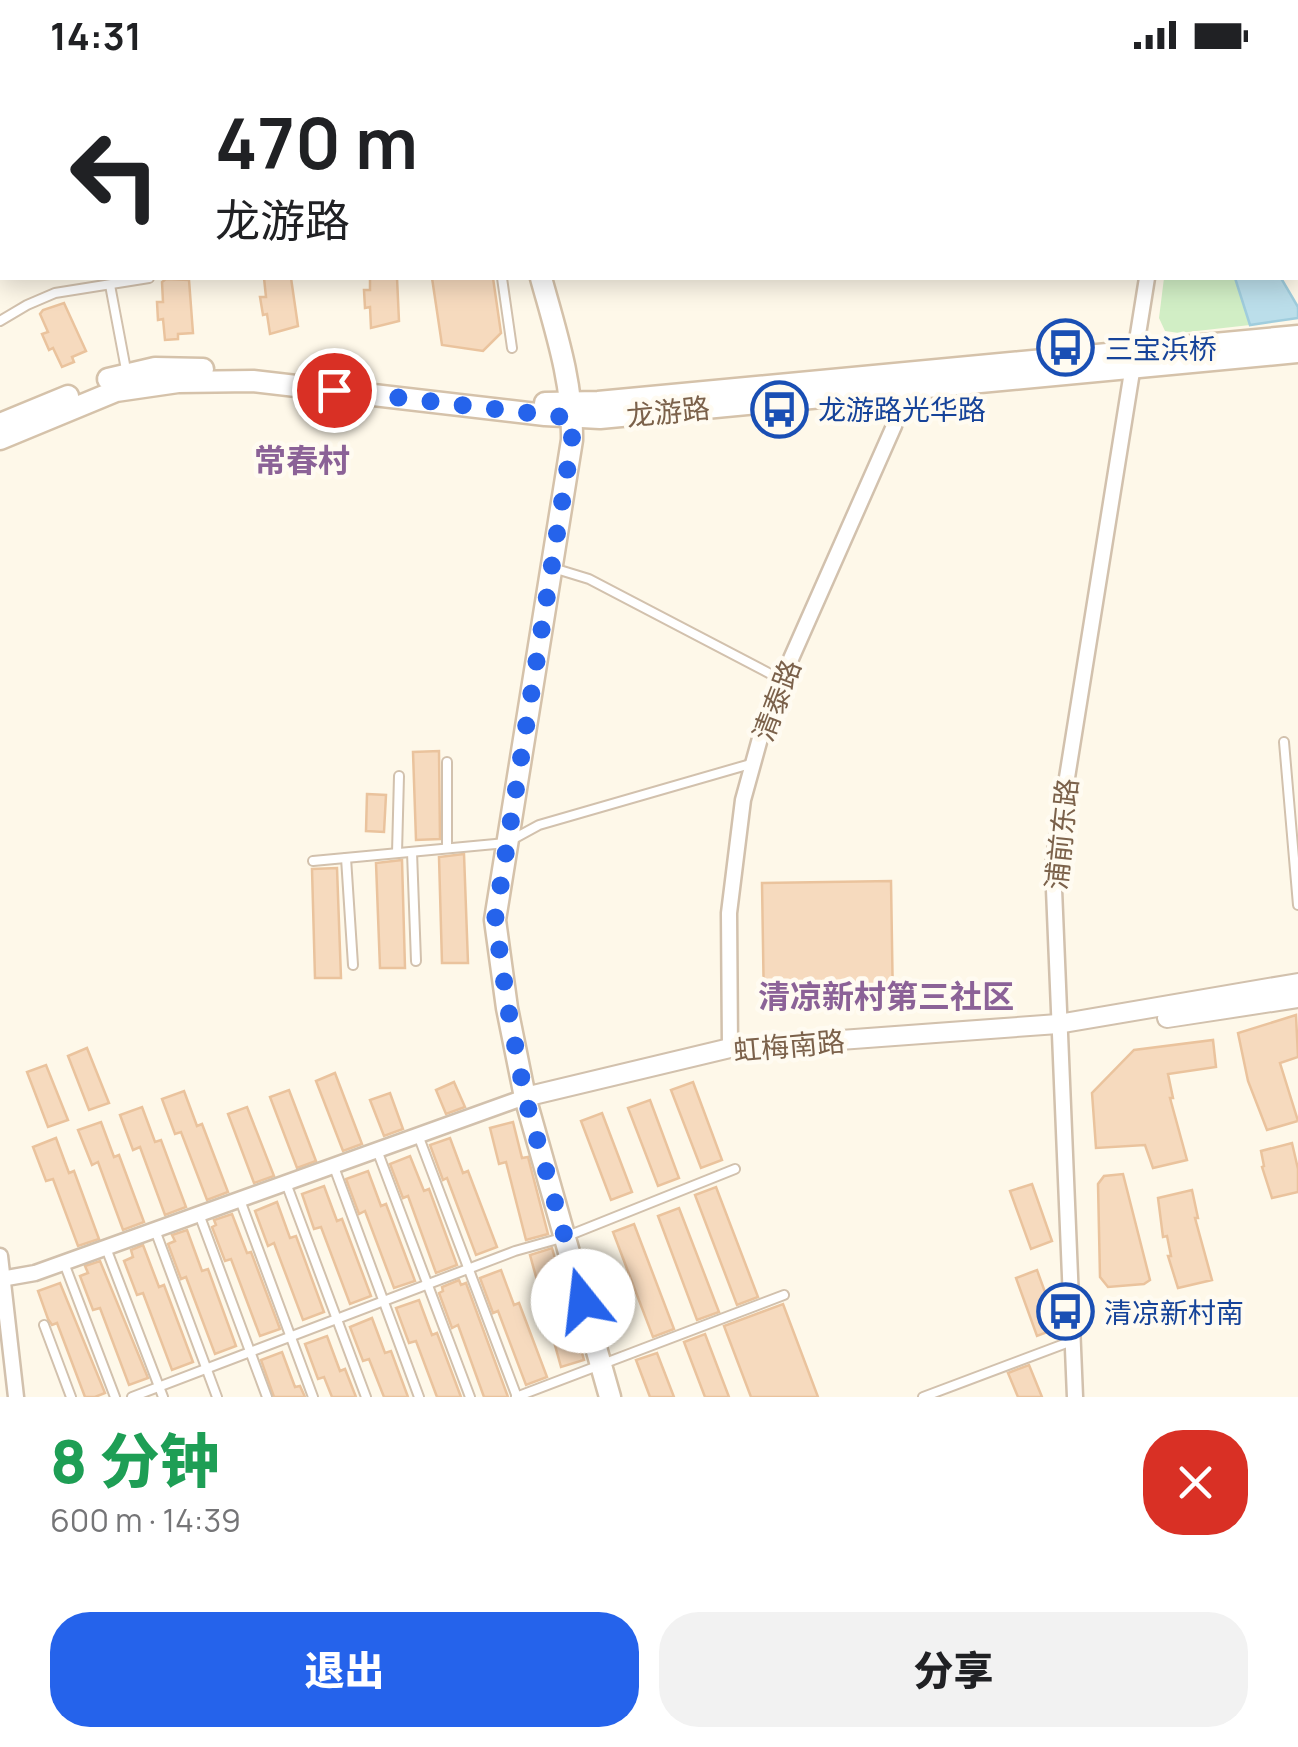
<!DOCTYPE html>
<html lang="zh">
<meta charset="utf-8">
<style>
:root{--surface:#fff;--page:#f2f2f2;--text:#202124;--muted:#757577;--accent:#2563eb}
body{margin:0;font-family:Manrope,"Noto Sans SC",sans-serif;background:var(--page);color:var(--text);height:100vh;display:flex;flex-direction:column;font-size:38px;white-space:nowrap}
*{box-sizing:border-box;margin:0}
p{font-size:32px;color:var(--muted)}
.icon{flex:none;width:55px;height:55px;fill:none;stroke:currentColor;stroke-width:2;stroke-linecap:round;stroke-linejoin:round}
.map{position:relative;height:1327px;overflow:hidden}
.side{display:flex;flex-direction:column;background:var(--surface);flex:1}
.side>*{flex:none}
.hud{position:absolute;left:0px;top:0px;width:1300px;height:210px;box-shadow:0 5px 25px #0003;background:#fff;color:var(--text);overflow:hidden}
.pin{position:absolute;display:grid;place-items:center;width:85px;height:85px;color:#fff;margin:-42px;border:5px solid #fff;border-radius:50%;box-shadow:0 2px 10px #0007}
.me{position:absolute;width:110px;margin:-55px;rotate:344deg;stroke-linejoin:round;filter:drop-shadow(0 0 8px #0008)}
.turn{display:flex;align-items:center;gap:35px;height:210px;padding:0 50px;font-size:45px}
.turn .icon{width:130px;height:130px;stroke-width:2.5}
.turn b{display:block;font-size:70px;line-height:85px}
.round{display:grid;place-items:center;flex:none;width:105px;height:105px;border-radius:40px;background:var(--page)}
.summary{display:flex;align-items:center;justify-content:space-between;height:170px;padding:0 50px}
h1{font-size:60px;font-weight:800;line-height:75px;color:#1e9e55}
.action{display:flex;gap:20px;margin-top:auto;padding:20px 50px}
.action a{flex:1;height:115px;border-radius:40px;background:var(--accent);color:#fff;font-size:40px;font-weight:800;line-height:115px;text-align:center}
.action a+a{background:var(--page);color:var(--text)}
.status{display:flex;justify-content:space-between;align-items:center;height:70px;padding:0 50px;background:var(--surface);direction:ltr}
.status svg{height:28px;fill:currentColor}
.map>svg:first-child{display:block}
.green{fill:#d1eec5}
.water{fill:#bbdeea;stroke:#a0cddd;stroke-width:2.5}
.building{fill:#f6dabe;stroke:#eac39d;stroke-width:2.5}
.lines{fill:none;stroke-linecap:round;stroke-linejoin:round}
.service-casing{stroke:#d2c1ad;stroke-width:12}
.minor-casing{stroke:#d2c1ad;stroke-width:19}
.tertiary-casing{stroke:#d2c1ad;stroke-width:22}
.secondary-casing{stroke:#d5c2aa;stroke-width:25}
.service{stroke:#fff;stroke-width:8}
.minor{stroke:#fff;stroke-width:14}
.tertiary{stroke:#fff;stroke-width:18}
.secondary{stroke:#fff;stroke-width:20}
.route{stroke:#2563eb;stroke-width:18;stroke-dasharray:0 32.4}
.labels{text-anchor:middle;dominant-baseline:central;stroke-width:9;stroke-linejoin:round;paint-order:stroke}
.transit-label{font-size:28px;fill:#164399;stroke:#fffbf1;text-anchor:start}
.street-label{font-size:28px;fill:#7b614a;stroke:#fffbf1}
.quarter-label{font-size:32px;font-weight:bold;fill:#8b6297;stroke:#fffbf1}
</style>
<div class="status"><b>14:31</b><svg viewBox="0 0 49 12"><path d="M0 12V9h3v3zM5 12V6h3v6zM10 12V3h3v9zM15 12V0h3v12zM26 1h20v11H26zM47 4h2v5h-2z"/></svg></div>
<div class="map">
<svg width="1298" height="1327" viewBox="0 0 1298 1327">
<rect width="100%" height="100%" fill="#fef8e9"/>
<polygon class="green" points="1164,208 1235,208 1250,255 1179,263 1165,261 1159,248"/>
<polygon class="water" points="1235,208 1281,208 1298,237 1298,248 1250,255"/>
<g class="building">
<polygon points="264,208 291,208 298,256 270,264 267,244 263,245 260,227 266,227"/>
<polygon points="370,208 397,208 399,251 371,258 370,237 365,238 364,220 370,220"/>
<polygon points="432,208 493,208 501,263 483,281 442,275"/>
<polygon points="166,209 189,210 193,263 178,264 178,269 165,270 163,249 158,250 157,232 163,232 162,212"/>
<polygon points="64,233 86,281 72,287 74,292 62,297 53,278 49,280 42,264 48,262 40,244 43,240"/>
<polygon points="439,681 440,769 416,770 413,682"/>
<polygon points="367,724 386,725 384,762 366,761"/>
<polygon points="464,784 468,893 442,893 439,787"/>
<polygon points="402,790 405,898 380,898 376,793"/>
<polygon points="337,798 341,908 315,908 312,799"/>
<polygon points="891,811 893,936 764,938 762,813"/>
<polygon points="1296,945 1298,987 1280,993 1298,1051 1267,1060 1248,1011 1238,963"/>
<polygon points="1213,970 1216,997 1168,1004 1173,1028 1170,1028 1187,1090 1153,1098 1145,1075 1096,1078 1092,1023 1134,980"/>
<polygon points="87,978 109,1033 89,1040 68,986"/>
<polygon points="46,995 68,1050 48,1057 27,1002"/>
<polygon points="335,1003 362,1074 343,1081 316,1011"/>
<polygon points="454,1012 465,1037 446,1044 436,1020"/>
<polygon points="693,1012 722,1090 701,1098 671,1020"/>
<polygon points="289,1020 316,1091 297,1098 270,1027"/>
<polygon points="184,1021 197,1056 202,1054 228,1122 207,1130 181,1062 175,1064 162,1029"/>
<polygon points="390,1023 403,1059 384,1066 370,1030"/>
<polygon points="650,1030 679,1108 658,1116 628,1038"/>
<polygon points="142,1037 155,1072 161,1070 186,1137 165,1145 140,1077 133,1080 120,1045"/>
<polygon points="247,1037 274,1106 254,1113 228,1044"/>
<polygon points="602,1043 632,1122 611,1130 581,1051"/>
<polygon points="101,1052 114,1087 119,1085 144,1152 123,1160 98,1092 92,1095 78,1060"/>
<polygon points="513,1052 522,1088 528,1087 548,1164 526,1170 506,1092 499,1094 490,1058"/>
<polygon points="56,1068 69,1103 74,1101 99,1169 78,1176 53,1109 46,1111 33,1077"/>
<polygon points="450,1068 463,1103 468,1101 497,1177 476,1185 447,1108 443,1110 430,1075"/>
<polygon points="1292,1073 1298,1099 1298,1122 1272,1128 1262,1097 1264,1096 1261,1081"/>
<polygon points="410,1086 424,1121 429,1119 457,1195 436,1203 408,1126 403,1128 390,1094"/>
<polygon points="368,1101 381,1136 386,1134 415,1211 394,1218 365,1141 359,1144 346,1109"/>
<polygon points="1123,1104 1150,1210 1144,1214 1108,1217 1100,1207 1098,1114 1104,1106"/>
<polygon points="1032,1114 1052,1171 1031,1179 1010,1121"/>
<polygon points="324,1116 337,1151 342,1149 371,1226 350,1234 321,1157 314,1159 302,1124"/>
<polygon points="716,1117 758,1227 737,1235 695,1125"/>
<polygon points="1192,1120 1198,1148 1195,1148 1212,1210 1178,1218 1168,1186 1171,1186 1167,1166 1163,1167 1158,1128"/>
<polygon points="277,1132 290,1168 296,1166 324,1242 303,1250 274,1173 268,1176 255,1141"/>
<polygon points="679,1138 719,1242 697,1250 658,1146"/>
<polygon points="232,1144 247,1183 251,1182 280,1259 260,1266 231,1189 225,1191 212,1157 216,1155 214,1150"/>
<polygon points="634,1154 674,1259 653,1267 613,1162"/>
<polygon points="187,1160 202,1201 208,1199 236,1276 215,1284 186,1207 181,1209 168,1174 175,1171 172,1165"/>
<polygon points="143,1175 159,1217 164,1215 193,1292 172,1300 143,1223 137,1225 124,1191 133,1187 131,1180"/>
<polygon points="552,1178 584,1290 561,1297 530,1185"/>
<polygon points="100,1191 148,1308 129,1315 100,1238 93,1240 80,1206 88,1203 85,1196"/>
<polygon points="501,1200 514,1235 519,1233 547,1307 526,1315 498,1241 493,1243 480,1208"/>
<polygon points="1037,1200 1058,1258 1037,1266 1016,1208"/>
<polygon points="459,1210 461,1215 466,1213 508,1327 484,1327 458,1255 452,1258 439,1223 443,1221 442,1217"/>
<polygon points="60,1213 105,1323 95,1327 85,1327 57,1253 52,1255 48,1249 38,1221"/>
<polygon points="419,1230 432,1265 437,1263 461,1327 437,1327 416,1271 409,1273 396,1238"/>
<polygon points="783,1234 818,1327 751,1327 724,1256"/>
<polygon points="372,1248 385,1283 391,1281 408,1327 384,1327 369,1289 363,1291 350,1257"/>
<polygon points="705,1264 729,1327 705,1327 684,1272"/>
<polygon points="327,1266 340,1301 345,1299 356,1327 332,1327 324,1307 318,1309 305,1274"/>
<polygon points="282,1282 295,1317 300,1316 305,1327 274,1327 261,1290"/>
<polygon points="657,1283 674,1327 650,1327 636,1290"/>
<polygon points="1029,1295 1042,1327 1018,1327 1008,1303"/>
</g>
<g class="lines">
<defs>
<g id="service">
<polyline points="370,0 370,2"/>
<polyline points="472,0 472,2"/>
<polyline points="54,2 55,0"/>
<polyline points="394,2 413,0"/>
<polyline points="0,86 2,82"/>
<polyline points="502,208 512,278"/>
<polyline points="110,215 127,305"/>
<polyline points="0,251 27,235 55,223 149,208"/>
<polyline points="553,498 589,509 782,610"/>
<polyline points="1284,672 1298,835"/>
<polyline points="447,692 447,778"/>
<polyline points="412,782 416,891"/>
<polyline points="397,783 399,706"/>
<polyline points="346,788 353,895"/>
<polyline points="313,791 506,773 539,755 754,693"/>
<polyline points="418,1065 517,1327"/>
<polyline points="377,1080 470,1327"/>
<polyline points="334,1097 419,1327"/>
<polyline points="286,1113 366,1327"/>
<polyline points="240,1130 313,1327"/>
<polyline points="199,1144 267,1327"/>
<polyline points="155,1160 217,1327"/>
<polyline points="106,1178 163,1327"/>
<polyline points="64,1193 115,1327"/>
<polyline points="44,1255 71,1327"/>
<polyline points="132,1327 515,1181 565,1167 735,1099"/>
<polyline points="516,1327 784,1225"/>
<polyline points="923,1327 1072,1271"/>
</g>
<g id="minor">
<polyline points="730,978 729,843 743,730 767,643 894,356 909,312"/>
<polyline points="0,1186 16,1327"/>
<polyline points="1,1209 35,1203 525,1027"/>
<polyline points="1075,1327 1053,795 1147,208"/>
</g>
<g id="tertiary">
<polyline points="1167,948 1298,928"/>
<polyline points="525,1027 730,978 1058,954 1298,913"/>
<polyline points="0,1209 1,1209"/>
</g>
<g id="secondary">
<polyline points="506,0 506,2"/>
<path d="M541 208C556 262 573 313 572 370L495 850 507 938 525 1027 610 1327"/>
<polyline points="108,309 155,298 203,299"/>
<polyline points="545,333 598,332 1298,266"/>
<polyline points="0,354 68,326"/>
<polyline points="0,369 116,321 178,312 253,311 545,345 600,348 1298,282"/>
</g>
</defs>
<use href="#service" class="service-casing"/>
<use href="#minor" class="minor-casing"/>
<use href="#tertiary" class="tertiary-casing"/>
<use href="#secondary" class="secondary-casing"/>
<use href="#service" class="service"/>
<use href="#minor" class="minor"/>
<use href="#tertiary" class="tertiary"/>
<use href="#secondary" class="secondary"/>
</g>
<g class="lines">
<polyline class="route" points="334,320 572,348 572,370 495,850 508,938 525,1027 583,1231"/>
</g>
<defs>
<symbol id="bus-ring" viewBox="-11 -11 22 22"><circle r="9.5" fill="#fffbf1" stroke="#1a4fb4" stroke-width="1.5"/><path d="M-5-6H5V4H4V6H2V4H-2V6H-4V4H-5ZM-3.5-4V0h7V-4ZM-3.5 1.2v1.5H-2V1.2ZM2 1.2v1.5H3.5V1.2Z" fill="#1a4fb4"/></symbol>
</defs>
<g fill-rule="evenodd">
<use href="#bus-ring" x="1034" y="246" width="63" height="63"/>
<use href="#bus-ring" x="748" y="308" width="63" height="63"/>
<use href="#bus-ring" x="1034" y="1210" width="63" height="63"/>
</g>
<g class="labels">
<g class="transit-label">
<text x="1105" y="278">三宝浜桥</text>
<text x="818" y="339">龙游路光华路</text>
<text x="1104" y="1242">清凉新村南</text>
</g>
<g class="street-label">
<text transform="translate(668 341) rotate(-6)">龙游路</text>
<text transform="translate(776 630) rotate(-69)">清泰路</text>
<text transform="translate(1061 764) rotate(-84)">浦前东路</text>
<text transform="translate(789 975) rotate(-5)">虹梅南路</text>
</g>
<g class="quarter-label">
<text x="302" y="390">常春村</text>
<text x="886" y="926">清凉新村第三社区</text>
</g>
</g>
</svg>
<div class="pin" style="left:334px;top:320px;background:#d93025"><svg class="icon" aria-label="arrive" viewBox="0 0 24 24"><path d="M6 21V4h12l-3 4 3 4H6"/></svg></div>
<svg class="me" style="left:583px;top:1231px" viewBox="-20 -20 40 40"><circle r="19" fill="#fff"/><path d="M0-13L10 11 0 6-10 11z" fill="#2563eb"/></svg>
<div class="hud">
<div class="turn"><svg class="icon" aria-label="left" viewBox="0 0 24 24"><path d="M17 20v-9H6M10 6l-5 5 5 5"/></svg><div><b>470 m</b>龙游路</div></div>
</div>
</div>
<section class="side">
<div class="summary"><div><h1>8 分钟</h1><p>600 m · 14:39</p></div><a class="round" style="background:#d93025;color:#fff"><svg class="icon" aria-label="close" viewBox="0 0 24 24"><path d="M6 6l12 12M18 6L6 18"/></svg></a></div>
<div class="action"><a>退出</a><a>分享</a></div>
</section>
